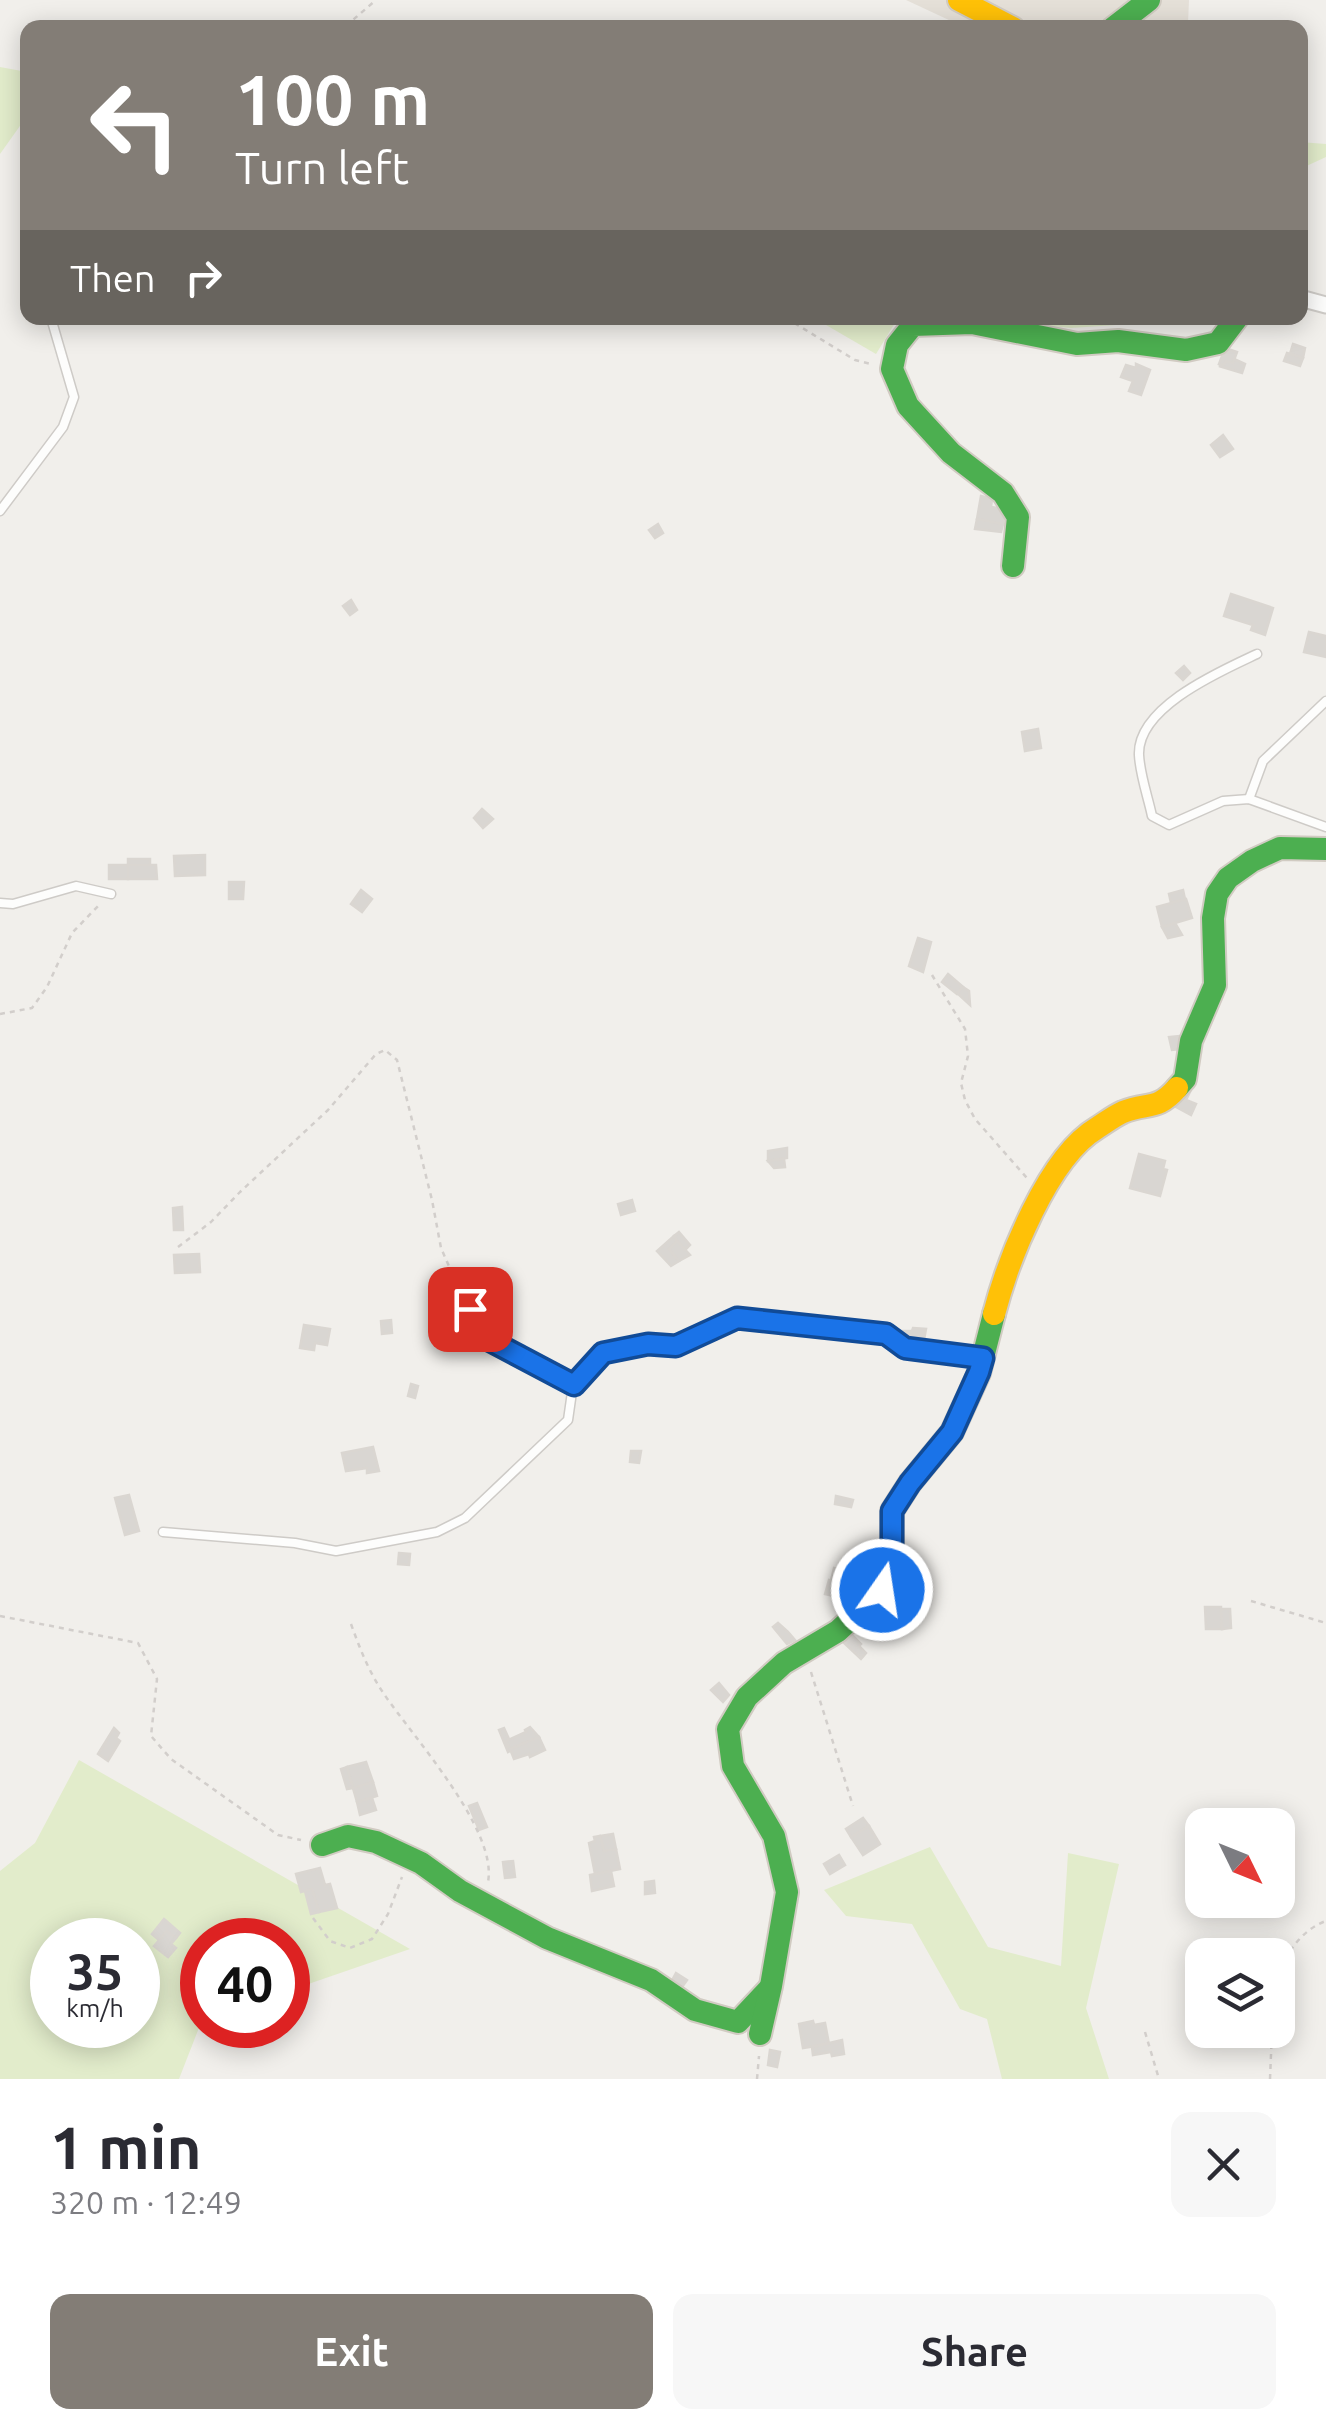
<!DOCTYPE html>
<meta charset="utf-8">
<style>
:root{--surface:#fff;--page:#f7f7f7;--text:#2b2b33;--muted:#7c7c81;--accent:#837d76}
body{margin:0;font-family:Ubuntu,sans-serif;background:var(--page);color:var(--text);height:100vh;display:flex;flex-direction:column;font-size:38px;white-space:nowrap}
*{box-sizing:border-box;margin:0}
p{font-size:32px;color:var(--muted)}
.icon{flex:none;width:55px;height:55px;fill:none;stroke:currentColor;stroke-width:2;stroke-linecap:round;stroke-linejoin:round}
.map{position:relative;height:2079px;overflow:hidden}
.drawer{display:flex;flex-direction:column;background:var(--surface);flex:1}
.drawer>*{flex:none}
.top-card{position:absolute;left:20px;top:20px;width:1288px;height:305px;border-radius:20px;box-shadow:0 5px 25px #0003;background:#837d76;color:#fff;overflow:hidden}
.needle{width:65px;rotate:133deg}
.tools{position:absolute;left:1185px;top:1808px;display:grid;gap:20px}
.tools a{display:grid;place-items:center;width:110px;height:110px;border-radius:20px;background:var(--surface);box-shadow:0 5px 25px #0003;font-size:50px}
.speed{position:absolute;left:30px;top:1918px;display:flex;gap:20px;font-size:50px;font-weight:700;text-align:center}
.speed>*{display:grid;place-content:center;width:130px;height:130px;border-radius:50%;background:var(--surface);box-shadow:0 5px 25px #0003;line-height:1}
.speed small{font-size:25px;font-weight:400}
.speed .limit{border:15px solid #d22;background:#fff;color:#111}
.pin{position:absolute;display:grid;place-items:center;width:85px;height:85px;color:#fff;margin:-42px;border-radius:20px;box-shadow:0 5px 15px #0006}
.me{position:absolute;width:110px;margin:-55px;rotate:13deg;stroke-linejoin:round;filter:drop-shadow(0 0 8px #0008)}
.turn{display:flex;align-items:center;gap:35px;height:210px;padding:0 50px;font-size:45px}
.turn .icon{width:130px;height:130px;stroke-width:2.5}
.turn b{display:block;font-size:70px;line-height:85px}
.then{display:flex;align-items:center;height:95px;padding:0 50px;background:#0003;gap:20px;font-size:38px}
.round{display:grid;place-items:center;flex:none;width:105px;height:105px;border-radius:20px;background:var(--page)}
.overview{display:flex;align-items:center;justify-content:space-between;height:170px;padding:0 50px}
h1{font-size:60px;font-weight:700;line-height:75px}
.action{display:flex;gap:20px;margin-top:auto;padding:20px 50px}
.action a{flex:1;height:115px;border-radius:20px;background:var(--accent);color:#fff;font-size:40px;font-weight:700;line-height:115px;text-align:center}
.action a+a{background:var(--page);color:var(--text)}
.map>svg:first-child{display:block}
.residential{fill:#e5e0d8}
.green{fill:#e2eccb;fill-rule:evenodd}
.building{fill:#d9d6d2;stroke:#dad6d1;stroke-width:2.5}
.lines{fill:none;stroke-linecap:round;stroke-linejoin:round}
.lane-casing{stroke:#cecbc7;stroke-width:11}
.street-casing{stroke:#cecbc7;stroke-width:19}
.fast-casing{stroke:#d1cbc2;stroke-width:26}
.slow-casing{stroke:#d1cbc2;stroke-width:26}
.path{stroke:#d2cecb;stroke-width:2.5;stroke-dasharray:5 5;stroke-linecap:butt}
.lane{stroke:#fdfdfc;stroke-width:8}
.street{stroke:#fdfdfc;stroke-width:15}
.fast{stroke:#4caf50;stroke-width:22}
.slow{stroke:#ffc107;stroke-width:22}
.route-casing{stroke:#114b97;stroke-width:25}
.route{stroke:#1a73e8;stroke-width:18}
</style>
<div class="map">
<svg width="1326" height="2079" viewBox="0 0 1326 2079">
<rect width="100%" height="100%" fill="#f1efeb"/>
<polygon class="residential" points="906,0 1189,0 1188,23 1180,27 966,28"/>
<g class="green">
<polygon points="0,67 27,72 27,116 0,154"/>
<polygon points="1300,142 1326,144 1326,157 1300,169"/>
<polygon points="814,318 898,318 876,354"/>
<polygon points="970,318 1193,318 1191,320 1071,328"/>
<path d="M79 1760 410 1949 288 1991V1940H202V2020L179 2079H0V1871L35 1843ZM52 1940H138V2025H52Z"/>
<polygon points="930,1847 988,1947 1061,1966 1068,1853 1119,1864 1086,2008 1109,2079 1002,2079 987,2019 960,2009 912,1924 846,1916 824,1890"/>
</g>
<g class="building">
<polygon points="1293,344 1305,348 1303,358 1290,354"/>
<polygon points="1225,348 1237,352 1233,363 1226,361 1224,365 1219,364"/>
<polygon points="1287,353 1303,358 1300,366 1284,361"/>
<polygon points="1234,359 1245,364 1242,373 1219,366 1224,365 1226,361 1233,363"/>
<polygon points="1136,364 1150,370 1141,395 1129,391 1133,381 1121,377 1126,365 1136,368"/>
<polygon points="1223,435 1233,449 1220,457 1211,445"/>
<polygon points="981,496 992,499 991,507 1005,509 1003,524 977,519"/>
<polygon points="977,519 1003,524 1001,532 975,529"/>
<polygon points="658,524 663,533 655,538 649,530"/>
<polygon points="1231,594 1273,608 1265,635 1251,630 1253,625 1224,616"/>
<polygon points="351,600 357,610 350,615 343,606"/>
<polygon points="1309,632 1326,636 1326,657 1304,652"/>
<polygon points="1184,666 1190,673 1183,680 1176,673"/>
<polygon points="1038,729 1041,748 1025,751 1022,732"/>
<polygon points="482,809 493,819 483,828 474,818"/>
<polygon points="205,855 205,875 175,876 174,856"/>
<rect x="128" y="859" width="22" height="6"/>
<rect x="109" y="865" width="19" height="14"/>
<polygon points="128,865 156,865 157,879 128,879"/>
<polygon points="229,882 244,882 243,899 229,899"/>
<polygon points="361,890 372,899 362,912 351,904"/>
<polygon points="1183,890 1185,899 1171,903 1169,894"/>
<polygon points="1186,899 1192,918 1162,927 1157,907"/>
<polygon points="1175,923 1182,935 1168,938 1162,927"/>
<polygon points="918,938 931,942 923,972 909,966"/>
<polygon points="948,974 963,987 957,994 942,982"/>
<polygon points="963,987 969,991 970,1005 957,993"/>
<polygon points="1179,1036 1181,1049 1172,1050 1169,1037"/>
<polygon points="1180,1088 1190,1092 1186,1100 1196,1104 1191,1115 1169,1103"/>
<polygon points="787,1148 787,1158 768,1161 768,1151"/>
<polygon points="1139,1154 1165,1161 1163,1169 1167,1170 1160,1196 1130,1188"/>
<polygon points="784,1159 785,1167 774,1168 768,1161"/>
<polygon points="632,1200 635,1211 621,1215 618,1204"/>
<polygon points="182,1207 183,1230 174,1230 173,1208"/>
<polygon points="679,1232 690,1245 685,1250 674,1236"/>
<polygon points="674,1236 677,1241 669,1249 679,1261 671,1266 657,1251"/>
<polygon points="677,1241 690,1255 679,1261 669,1249"/>
<polygon points="199,1254 200,1272 175,1273 174,1255"/>
<polygon points="391,1320 392,1333 382,1334 381,1321"/>
<polygon points="304,1325 330,1329 327,1345 315,1343 314,1350 300,1348"/>
<polygon points="913,1328 926,1329 923,1345 901,1340 902,1331 912,1331"/>
<polygon points="411,1384 418,1386 415,1398 408,1396"/>
<polygon points="373,1447 379,1471 367,1473 367,1468 346,1471 342,1453"/>
<polygon points="631,1451 641,1451 639,1463 630,1462"/>
<polygon points="129,1495 139,1531 125,1535 115,1498"/>
<polygon points="836,1496 853,1500 851,1507 835,1504"/>
<polygon points="399,1553 410,1554 409,1565 398,1564"/>
<polygon points="863,1555 879,1559 879,1566 861,1562"/>
<polygon points="861,1562 868,1563 865,1577 858,1575"/>
<polygon points="868,1563 879,1566 876,1580 864,1589 854,1586 858,1575 865,1577"/>
<polygon points="834,1568 858,1574 854,1586 831,1580"/>
<polygon points="829,1580 847,1584 843,1598 825,1594"/>
<polygon points="1205,1607 1221,1607 1222,1629 1206,1629"/>
<polygon points="1221,1609 1230,1609 1231,1628 1222,1629"/>
<polygon points="778,1623 788,1632 795,1640 787,1644 773,1627"/>
<polygon points="850,1633 861,1644 859,1646 866,1653 861,1659 842,1641"/>
<polygon points="719,1683 729,1695 723,1702 711,1690"/>
<polygon points="530,1727 539,1737 510,1749 506,1741 526,1732 525,1730"/>
<polygon points="114,1728 119,1733 116,1738 120,1741 108,1761 98,1754"/>
<polygon points="504,1728 509,1739 506,1741 510,1751 508,1752 499,1730"/>
<polygon points="539,1737 545,1750 530,1757 529,1754 514,1759 510,1749"/>
<polygon points="366,1762 373,1782 353,1788 347,1767"/>
<polygon points="347,1767 353,1788 347,1789 341,1769"/>
<polygon points="373,1782 377,1796 357,1802 353,1788"/>
<polygon points="372,1798 376,1810 360,1815 357,1802"/>
<polygon points="477,1803 487,1827 479,1830 469,1806"/>
<polygon points="863,1818 869,1826 851,1837 846,1829"/>
<polygon points="869,1826 880,1844 863,1855 851,1837"/>
<polygon points="613,1834 616,1849 604,1851 600,1836"/>
<polygon points="600,1836 604,1851 616,1849 620,1869 595,1874 589,1843 595,1841 594,1837"/>
<polygon points="839,1855 845,1865 830,1874 824,1864"/>
<polygon points="513,1861 515,1877 505,1878 503,1862"/>
<polygon points="320,1868 325,1885 330,1884 337,1908 319,1912 312,1889 301,1892 296,1874"/>
<polygon points="611,1871 614,1886 592,1891 590,1875"/>
<polygon points="654,1881 655,1893 645,1894 645,1882"/>
<polygon points="312,1889 319,1912 311,1914 305,1891"/>
<polygon points="164,1919 180,1933 176,1938 167,1931 159,1940 152,1934"/>
<polygon points="167,1931 176,1938 171,1944 176,1948 168,1957 154,1946"/>
<polygon points="676,1973 687,1980 682,1987 687,1991 685,1995 669,1986"/>
<polygon points="813,2021 814,2025 825,2023 829,2044 803,2048 799,2024"/>
<polygon points="842,2040 844,2054 832,2056 831,2052 813,2055 812,2047"/>
<polygon points="770,2050 780,2052 777,2067 768,2065"/>
</g>
<g class="lines">
<defs>
<g id="lane">
<polyline points="0,511 63,427 74,397 51,318"/>
<path d="M1257 654C1221 671 1137 707 1139 755 1140 775 1148 797 1152 816L1169 825 1223 801 1249 799 1326 827"/>
<polyline points="1249,799 1263,761 1326,701"/>
<polyline points="0,903 13,904 76,886 111,894"/>
<polyline points="470,1309 487,1339 573,1385"/>
<polyline points="163,1532 295,1543 336,1551 437,1532 465,1518 568,1420 573,1385 603,1353 648,1345 676,1346 737,1318 885,1334 905,1348 978,1357"/>
</g>
<polyline id="street" points="1300,298 1326,305"/>
<g id="fast">
<polyline points="1113,28 1149,0"/>
<polyline points="1013,566 1018,517 1003,493 951,453 908,406 892,369 897,345 913,325 972,323 1077,344 1118,341 1186,350 1218,343 1237,318"/>
<polyline points="1177,1088 1185,1079 1191,1041 1215,985 1213,918 1217,894 1228,878 1252,861 1280,848 1326,849"/>
<polyline points="322,1845 348,1836 376,1842 421,1863 460,1891 547,1938 651,1980 695,2010 738,2022 769,1989"/>
<polyline points="760,2034 771,1986 787,1892 774,1836 733,1766 728,1729 747,1697 784,1663 838,1631 882,1590 892,1565 892,1511 910,1483 952,1432 979,1373 994,1314"/>
</g>
<g id="slow">
<polyline points="959,0 1013,28"/>
<path d="M994 1314C1008 1260 1048 1157 1097 1128 1105 1123 1114 1116 1123 1112 1148 1102 1157 1111 1177 1088"/>
</g>
</defs>
<use href="#lane" class="lane-casing"/>
<use href="#street" class="street-casing"/>
<use href="#fast" class="fast-casing"/>
<use href="#slow" class="slow-casing"/>
<g class="path">
<polyline points="336,28 347,25 376,0"/>
<polyline points="786,318 855,360 871,364"/>
<polyline points="932,975 965,1029 968,1056 961,1083 965,1100 975,1119 1027,1178"/>
<polyline points="0,1014 32,1008 47,987 72,933 100,904"/>
<polyline points="178,1247 211,1222 240,1192 328,1110 376,1054 385,1050 397,1060 432,1200 441,1248 462,1296"/>
<polyline points="1251,1601 1326,1623"/>
<polyline points="0,1616 138,1643 157,1679 151,1736 171,1759 278,1835 301,1840"/>
<path d="M351 1624C360 1649 369 1672 384 1694 413 1737 498 1830 488 1882"/>
<polyline points="811,1672 853,1806"/>
<polyline points="313,1918 330,1941 350,1948 372,1939 388,1914 402,1877"/>
<path d="M1278 1978C1283 1955 1304 1928 1326 1921"/>
<polyline points="1145,2032 1159,2079"/>
<polyline points="757,2079 759,2056"/>
<polyline points="1270,2079 1272,2030"/>
</g>
<use href="#lane" class="lane"/>
<use href="#street" class="street"/>
<use href="#fast" class="fast"/>
<use href="#slow" class="slow"/>
</g>
<g class="lines">
<defs>
<polyline id="route" points="470,1309 487,1339 574,1385 603,1353 648,1344 676,1346 737,1318 886,1334 905,1348 983,1358 979,1372 952,1432 910,1483 892,1511 892,1565 882,1590"/>
</defs>
<use href="#route" class="route-casing"/>
<use href="#route" class="route"/>
</g>
</svg>
<div class="tools">
<a><svg class="needle" viewBox="-14 -14 28 28"><path d="M0-13l5 13h-10z" fill="#e53935"/><path d="M0 13l5-13h-10z" fill="#7c7c81"/></svg></a>
<a><svg class="icon" aria-label="layers" viewBox="0 0 24 24"><path d="M12 4l9 5-9 5-9-5zM3 14l9 5 9-5"/></svg></a>
</div>
<div class="speed"><div>35<small>km/h</small></div><div class="limit">40</div></div>
<div class="pin" style="left:470px;top:1309px;background:#d93025"><svg class="icon" aria-label="arrive" viewBox="0 0 24 24"><path d="M6 21V4h12l-3 4 3 4H6"/></svg></div>
<svg class="me" style="left:882px;top:1590px" viewBox="-20 -20 40 40"><circle r="17" fill="#1a73e8" stroke="#fff" stroke-width="3"/><path d="M0-11L8 9 0 5-8 9z" fill="#fff"/></svg>
<div class="top-card">
<div class="turn"><svg class="icon" aria-label="left" viewBox="0 0 24 24"><path d="M17 20v-9H6M10 6l-5 5 5 5"/></svg><div><b>100 m</b>Turn left</div></div>
<div class="then">Then<svg class="icon" aria-label="right" viewBox="0 0 24 24"><path d="M7 20v-9h11M14 6l5 5-5 5"/></svg></div>
</div>
</div>
<section class="drawer">
<div class="overview"><div><h1>1 min</h1><p>320 m · 12:49</p></div><a class="round"><svg class="icon" aria-label="close" viewBox="0 0 24 24"><path d="M6 6l12 12M18 6L6 18"/></svg></a></div>
<div class="action"><a>Exit</a><a>Share</a></div>
</section>
